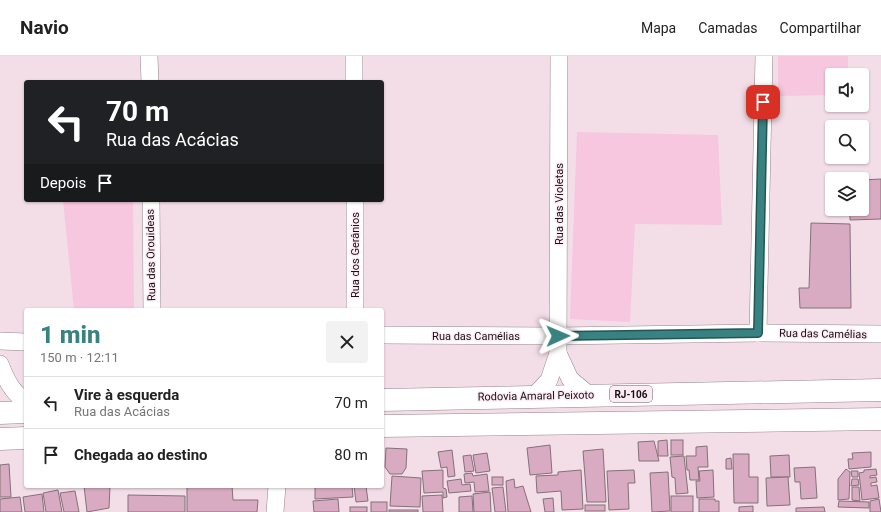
<!DOCTYPE html>
<html lang="pt">
<meta charset="utf-8">
<style>
:root{--surface:#fff;--page:#f2f2f2;--text:#222;--muted:#767676;--line:#e0e0e0;--accent:#398282}
body{margin:0;font-family:Roboto,sans-serif;background:var(--page);color:var(--text);height:100vh;display:flex;flex-direction:column;font-size:15px;white-space:nowrap}
*{box-sizing:border-box;margin:0}
p{font-size:13px;color:var(--muted)}
.icon{flex:none;width:22px;height:22px;fill:none;stroke:currentColor;stroke-width:2;stroke-linecap:round;stroke-linejoin:round}
.map{position:relative;flex:1;overflow:hidden}
.drawer{position:absolute;left:24px;top:252px;width:360px;height:180px;display:flex;flex-direction:column;background:var(--surface);border-radius:4px;box-shadow:0 1px 3px #0004}
.drawer>*{flex:none}
.top-card{position:absolute;left:24px;top:24px;width:360px;height:122px;border-radius:4px;box-shadow:0 1px 3px #0004;background:#202124;color:#fff;overflow:hidden}
.controls{position:absolute;left:825px;top:12px;display:grid;gap:8px}
.controls a{display:grid;place-items:center;width:44px;height:44px;border-radius:4px;background:var(--surface);box-shadow:0 1px 3px #0004;font-size:20px}
.pin{position:absolute;display:grid;place-items:center;width:34px;height:34px;color:#fff;margin:-17px;border-radius:8px;box-shadow:0 2px 6px #0006}
.me{position:absolute;width:44px;margin:-22px;rotate:89deg;stroke-linejoin:round;filter:drop-shadow(0 0 3px #0008)}
.turn{display:flex;align-items:center;gap:14px;height:84px;padding:0 16px;font-size:18px}
.turn .icon{width:52px;height:52px;stroke-width:2.5}
.turn b{display:block;font-size:28px;line-height:34px}
.then{display:flex;align-items:center;height:38px;padding:0 16px;background:#0003;gap:8px;font-size:15px}
.round{display:grid;place-items:center;flex:none;width:42px;height:42px;border-radius:4px;background:var(--page)}
.head{display:flex;align-items:center;justify-content:space-between;height:68px;padding:0 16px}
h1{font-size:24px;font-weight:800;line-height:30px;color:var(--accent)}
ul{padding:0;list-style:none}
li{display:flex;align-items:center;gap:12px;height:52px;padding:0 16px;border-top:1px solid var(--line)}
li div{flex:1}
li b{display:block;font-size:15px}
li em{font-style:normal}
header{display:flex;align-items:center;gap:24px;box-sizing:border-box;height:56px;padding:0 20px;background:var(--surface);border-bottom:1px solid var(--line)}
header strong{font-size:19px}
nav{display:flex;gap:22px;margin-inline-start:auto;font-size:14px}
.map>svg:first-child{display:block}
.green{fill:#f6c7de}
.building{fill:#d9abc2;stroke:#837179}
.lines{fill:none;stroke-linecap:round;stroke-linejoin:round}
.minor-casing{stroke:#96838c;stroke-width:18}
.trunk-casing{stroke:#96838c;stroke-width:23}
.minor{stroke:#fff;stroke-width:17}
.trunk{stroke:#fff;stroke-width:22}
.route-casing{stroke:#255454;stroke-width:10}
.route{stroke:#398282;stroke-width:7}
.labels{text-anchor:middle;dominant-baseline:central;stroke-width:3;stroke-linejoin:round;paint-order:stroke}
.shield{fill:#fdecf4;stroke:#5c5257;stroke-width:1}
.shield-label{font-size:10px;font-weight:bold;fill:#171014}
.street-label{font-size:11px;fill:#171014;stroke:#fdecf4}
</style>
<header>
<strong>Navio</strong>
<nav><a>Mapa</a><a>Camadas</a><a>Compartilhar</a></nav>
</header>
<div class="map">
<svg width="881" height="456" viewBox="0 0 881 456">
<rect width="100%" height="100%" fill="#f3dee8"/>
<g class="green">
<polygon points="778,0 848,0 848,19 832,19 832,39 778,40"/>
<polygon points="577,76 718,79 722,169 635,168 630,266 570,263"/>
<polygon points="63,144 133,144 134,254 74,254"/>
</g>
<g class="building">
<polygon points="881,123 881,163 850,164 850,153 862,153 862,124"/>
<polygon points="811,167 850,168 851,252 800,252 799,232 809,232"/>
<polygon points="667,384 668,400 658,400 658,385"/>
<rect x="671" y="384" width="12" height="15"/>
<polygon points="654,385 659,405 639,405 638,386"/>
<polygon points="550,389 552,417 530,419 527,392"/>
<polygon points="707,390 708,411 698,411 699,424 690,424 689,414 687,414 686,400 696,400 696,391"/>
<polygon points="386,392 407,393 406,412 402,418 390,418 385,411"/>
<polygon points="603,393 606,446 587,446 583,395"/>
<polygon points="452,394 455,420 448,421 447,411 441,412 438,396"/>
<polygon points="871,396 871,411 849,413 848,403 853,403 852,397"/>
<polygon points="487,397 490,415 476,417 473,399"/>
<polygon points="733,398 749,398 749,421 758,421 758,447 734,447"/>
<polygon points="471,399 474,415 465,416 463,400"/>
<polygon points="789,399 790,421 771,421 770,400"/>
<polygon points="684,400 688,437 676,438 675,422 672,421 670,401"/>
<polygon points="731,402 732,413 726,413 726,403"/>
<polygon points="9,408 11,441 0,441 0,409"/>
<polygon points="815,411 817,442 801,443 800,426 795,426 794,412"/>
<polygon points="846,413 850,416 849,443 838,444 838,423"/>
<polygon points="876,413 877,419 870,420 870,422 876,421 877,426 871,427 871,430 877,429 879,442 862,444 859,417 864,416 864,414"/>
<polygon points="443,414 443,432 446,433 447,441 443,442 443,436 424,437 422,415"/>
<polygon points="581,414 583,453 562,454 561,435 537,437 536,420 558,419 558,416"/>
<polygon points="634,414 635,427 628,427 629,453 609,454 607,415"/>
<polygon points="713,414 714,441 697,442 696,425 700,425 699,415"/>
<polygon points="851,415 858,415 858,421 852,421"/>
<polygon points="668,416 670,455 652,456 650,417"/>
<polygon points="472,417 473,420 487,418 489,435 475,436 474,426 465,427 464,418"/>
<polygon points="392,420 421,422 420,451 390,450"/>
<rect x="492" y="421" width="11" height="8"/>
<polygon points="788,421 790,449 767,450 766,422"/>
<polygon points="461,423 462,429 470,428 471,435 449,437 447,425"/>
<polygon points="514,423 515,432 523,430 531,456 508,456 506,425"/>
<polygon points="852,423 858,423 859,429 851,430"/>
<polygon points="84,430 110,430 109,452 87,456"/>
<polygon points="187,430 232,430 233,444 258,444 257,456 187,456"/>
<polygon points="315,430 352,430 353,441 315,443"/>
<polygon points="354,430 366,430 368,445 356,446"/>
<polygon points="503,431 506,456 495,456 492,432"/>
<polygon points="852,431 859,431 860,445 852,444"/>
<polygon points="58,434 62,456 46,456 43,437"/>
<polygon points="75,435 79,456 64,456 60,437"/>
<polygon points="490,436 491,456 474,456 473,438"/>
<polygon points="42,438 44,456 25,456 23,441"/>
<polygon points="128,439 185,440 185,456 128,456"/>
<polygon points="442,439 443,456 423,456 422,440"/>
<polygon points="472,440 473,456 459,456 459,441"/>
<rect x="671" y="440" width="22" height="16"/>
<polygon points="20,441 22,456 0,456 0,443"/>
<polygon points="553,442 554,456 545,456 543,443"/>
<polygon points="338,443 339,456 314,456 313,445"/>
<polygon points="699,443 715,443 715,445 719,445 719,456 699,456"/>
<polygon points="879,443 881,456 870,456 870,445"/>
<polygon points="839,445 869,446 869,452 838,451"/>
<rect x="371" y="446" width="16" height="10"/>
<rect x="585" y="449" width="20" height="6"/>
<polygon points="753,450 753,456 739,456 739,451"/>
<rect x="350" y="451" width="17" height="5"/>
<polygon points="824,451 825,456 796,456 796,452"/>
<rect x="389" y="454" width="29" height="2"/>
</g>
<g class="lines">
<defs>
<g id="minor">
<polyline points="149,0 150,26"/>
<polyline points="354,0 354,26"/>
<polyline points="151,144 152,254"/>
<polyline points="355,144 355,254"/>
<polyline points="758,277 764,0"/>
<polyline points="382,279 558,280 758,277 881,278"/>
<polyline points="0,285 26,286"/>
<polyline points="558,297 570,323 589,339"/>
<path d="M0 308C6 323 12 337 26 345"/>
<polyline points="534,340 549,324 558,297 559,0"/>
<polyline points="275,456 277,430"/>
</g>
<g id="trunk">
<polyline points="382,344 881,334"/>
<polyline points="0,357 26,356"/>
<polyline points="382,370 881,363"/>
<polyline points="0,383 26,382"/>
</g>
</defs>
<use href="#minor" class="minor-casing"/>
<use href="#trunk" class="trunk-casing"/>
<use href="#minor" class="minor"/>
<use href="#trunk" class="trunk"/>
</g>
<g class="lines">
<defs>
<polyline id="route" points="558,280 758,277 763,46"/>
</defs>
<use href="#route" class="route-casing"/>
<use href="#route" class="route"/>
</g>
<g class="labels">
<rect class="shield" x="610" y="330" width="42" height="16" rx="3"/>
<g class="shield-label">
<text x="631" y="338">RJ-106</text>
</g>
<g class="street-label">
<text transform="translate(559 148) rotate(-90)">Rua das Violetas</text>
<text transform="translate(151 199) rotate(-91)">Rua das Orouideas</text>
<text transform="translate(355 199) rotate(-90)">Rua dos Gerânios</text>
<text transform="translate(823 278) rotate(1)">Rua das Camélias</text>
<text x="476" y="280">Rua das Camélias</text>
<text transform="translate(536 340) rotate(-1)">Rodovia Amaral Peixoto</text>
</g>
</g>
</svg>
<div class="controls">
<a><svg class="icon" aria-label="sound" viewBox="0 0 24 24"><path d="M4 9h4l5-4v14l-5-4H4zM17 9q2 3 0 6"/></svg></a>
<a><svg class="icon" aria-label="search" viewBox="0 0 24 24"><circle cx="10" cy="10" r="6"/><path d="M15 15l6 6"/></svg></a>
<a><svg class="icon" aria-label="layers" viewBox="0 0 24 24"><path d="M12 4l9 5-9 5-9-5zM3 14l9 5 9-5"/></svg></a>
</div>
<div class="pin" style="left:763px;top:46px;background:#d93025"><svg class="icon" aria-label="arrive" viewBox="0 0 24 24"><path d="M6 21V4h12l-3 4 3 4H6"/></svg></div>
<svg class="me" style="left:558px;top:280px" viewBox="-20 -20 40 40"><path d="M0-17L14 15 0 8-14 15z" fill="#398282" stroke="#fff" stroke-width="4"/></svg>
<div class="top-card">
<div class="turn"><svg class="icon" aria-label="left" viewBox="0 0 24 24"><path d="M17 20v-9H6M10 6l-5 5 5 5"/></svg><div><b>70 m</b>Rua das Acácias</div></div>
<div class="then">Depois<svg class="icon" aria-label="arrive" viewBox="0 0 24 24"><path d="M6 21V4h12l-3 4 3 4H6"/></svg></div>
</div>
<section class="drawer">
<div class="head"><div><h1>1 min</h1><p>150 m · 12:11</p></div><a class="round"><svg class="icon" aria-label="close" viewBox="0 0 24 24"><path d="M6 6l12 12M18 6L6 18"/></svg></a></div>
<ul>
<li><svg class="icon" aria-label="left" viewBox="0 0 24 24"><path d="M17 20v-9H6M10 6l-5 5 5 5"/></svg><div><b>Vire à esquerda</b><p>Rua das Acácias</p></div><em>70 m</em></li>
<li><svg class="icon" aria-label="arrive" viewBox="0 0 24 24"><path d="M6 21V4h12l-3 4 3 4H6"/></svg><div><b>Chegada ao destino</b></div><em>80 m</em></li>
</ul>
</section>
</div>
